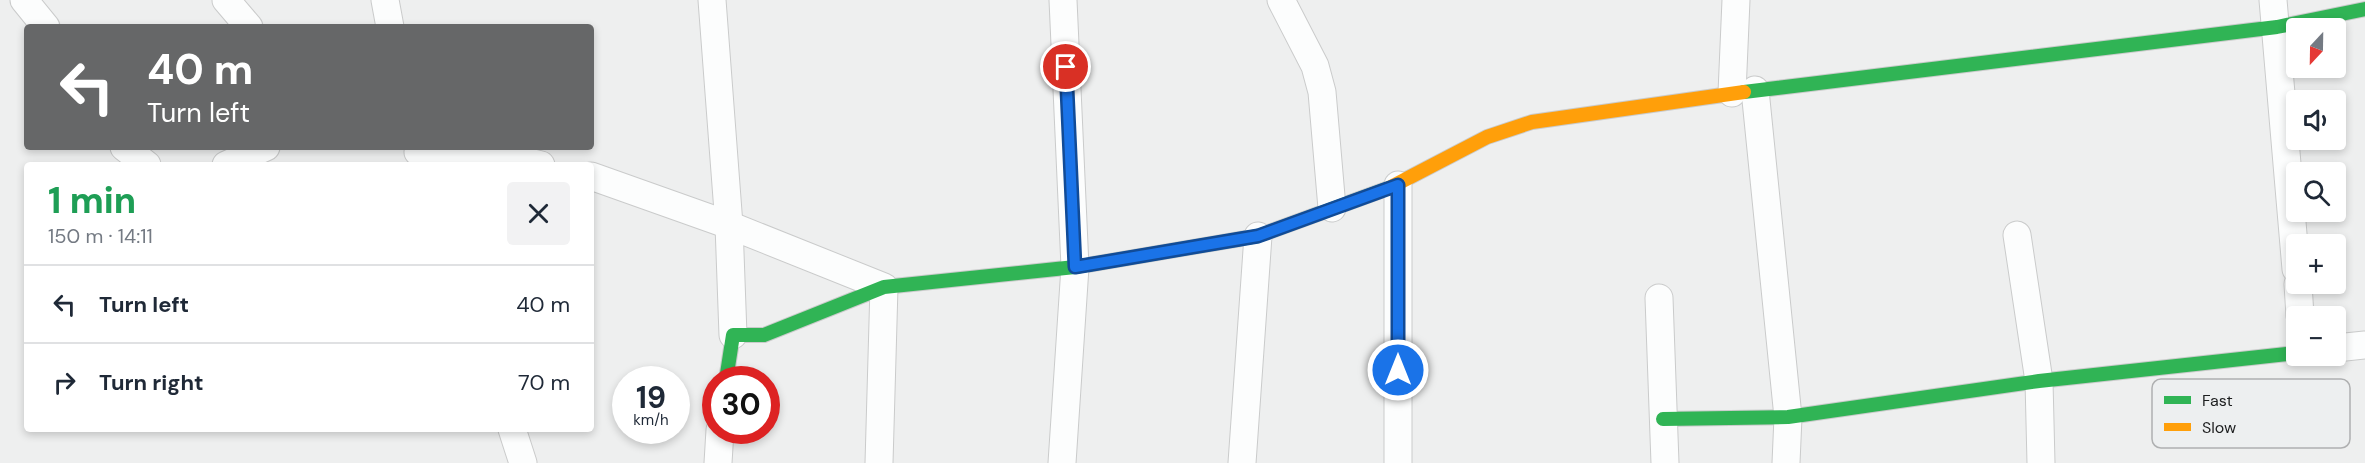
<!DOCTYPE html>
<meta charset="utf-8">
<style>
:root{--surface:#fff;--page:#f2f2f3;--text:#1f2937;--muted:#747a83;--line:#e0e1e3}
body{margin:0;font-family:"DM Sans",sans-serif;background:var(--page);color:var(--text);height:100vh;display:flex;flex-direction:column;font-size:22px;white-space:nowrap}
*{box-sizing:border-box;margin:0}
p{font-size:20px;color:var(--muted)}
.icon{flex:none;width:33px;height:33px;fill:none;stroke:currentColor;stroke-width:2;stroke-linecap:round;stroke-linejoin:round}
.map{position:relative;flex:1;overflow:hidden}
.details{position:absolute;left:24px;top:162px;width:570px;height:270px;display:flex;flex-direction:column;background:var(--surface);border-radius:6px;box-shadow:0 3px 9px #0003}
.details>*{flex:none}
.hud{position:absolute;left:24px;top:24px;width:570px;height:126px;border-radius:6px;box-shadow:0 3px 9px #0003;background:#666768;color:#fff;overflow:hidden}
.needle{width:39px;rotate:202deg}
.fabs{position:absolute;left:2286px;top:18px;display:grid;gap:12px}
.fabs a{display:grid;place-items:center;width:60px;height:60px;border-radius:6px;background:var(--surface);box-shadow:0 3px 9px #0003;font-size:30px}
.speed{position:absolute;left:612px;top:366px;display:flex;gap:12px;font-size:30px;font-weight:700;text-align:center}
.speed>*{display:grid;place-content:center;width:78px;height:78px;border-radius:50%;background:var(--surface);box-shadow:0 3px 9px #0003;line-height:1}
.speed small{font-size:15px;font-weight:400}
.speed .limit{border:9px solid #d22;background:#fff;color:#111}
.pin{position:absolute;display:grid;place-items:center;width:51px;height:51px;color:#fff;margin:-26px;border:3px solid #fff;border-radius:50%;box-shadow:0 2px 6px #0007}
.me{position:absolute;width:66px;margin:-33px;rotate:0deg;stroke-linejoin:round;filter:drop-shadow(0 0 4px #0008)}
.turn{display:flex;align-items:center;gap:21px;height:126px;padding:0 24px;font-size:27px}
.turn .icon{width:78px;height:78px;stroke-width:2.5}
.turn b{display:block;font-size:42px;line-height:51px}
.round{display:grid;place-items:center;flex:none;width:63px;height:63px;border-radius:6px;background:var(--page)}
.headline{display:flex;align-items:center;justify-content:space-between;height:102px;padding:0 24px}
h1{font-size:36px;font-weight:800;line-height:45px;color:#1e9e55}
ul{padding:0;list-style:none}
li{display:flex;align-items:center;gap:18px;height:78px;padding:0 24px;border-top:2px solid var(--line)}
li div{flex:1}
li b{display:block;font-size:22px}
li em{font-style:normal}
.map>svg:first-child{display:block}
.lines{fill:none;stroke-linecap:round;stroke-linejoin:round}
.street-casing{stroke:#cacbcb;stroke-width:29}
.fast-casing{stroke:#cacbcb;stroke-width:16}
.slow-casing{stroke:#cacbcb;stroke-width:16}
.street{stroke:#fcfdfd;stroke-width:27}
.fast{stroke:#30b455;stroke-width:14}
.slow{stroke:#ff9f0a;stroke-width:14}
.route-casing{stroke:#114b97;stroke-width:15}
.route{stroke:#1a73e8;stroke-width:10}
.key{fill:#edeff0;stroke:#afb0b1;stroke-width:1.5}
.key-label{font-size:16px;fill:#1d1e1f}
</style>
<div class="map">
<svg width="2365" height="463" viewBox="0 0 2365 463">
<rect width="100%" height="100%" fill="#eeefef"/>
<g class="lines">
<defs>
<g id="street">
<polyline points="24,0 46,27"/>
<polyline points="226,0 249,27"/>
<polyline points="385,0 390,27"/>
<polyline points="712,0 729,225 733,335"/>
<polyline points="1281,0 1315,66 1322,92 1332,208"/>
<polyline points="2273,0 2296,269"/>
<polyline points="1755,90 1788,417 1786,463"/>
<polyline points="1732,93 1736,0"/>
<polyline points="124,147 147,165"/>
<polyline points="418,152 520,160 541,165"/>
<polyline points="226,165 266,147"/>
<polyline points="591,176 729,225 884,287 879,463"/>
<polyline points="1398,185 1398,463"/>
<polyline points="2017,235 2039,381 2041,463"/>
<polyline points="2298,284 2300,316"/>
<polyline points="1659,298 1665,463"/>
<polyline points="2336,348 2365,345"/>
<polyline points="512,429 523,463"/>
<polyline points="718,463 720,430"/>
<polyline points="1062,463 1075,267 1063,0"/>
<polyline points="1242,463 1258,236"/>
</g>
<g id="fast">
<polyline points="1744,92 2277,27 2365,9"/>
<polyline points="726,380 733,335 764,335 884,287 1075,267 1258,236 1389,188"/>
<polyline points="1663,419 1788,417 2039,381 2296,353"/>
</g>
<polyline id="slow" points="1389,188 1487,137 1532,122 1744,92"/>
</defs>
<use href="#street" class="street-casing"/>
<use href="#fast" class="fast-casing"/>
<use href="#slow" class="slow-casing"/>
<use href="#street" class="street"/>
<use href="#fast" class="fast"/>
<use href="#slow" class="slow"/>
</g>
<g class="lines">
<defs>
<polyline id="route" points="1066,67 1075,267 1258,236 1398,185 1398,370"/>
</defs>
<use href="#route" class="route-casing"/>
<use href="#route" class="route"/>
</g>
<rect x="2152" y="379" width="198" height="69" rx="9" class="key"/>
<rect x="2164" y="396" width="27" height="8" fill="#30b455"/>
<rect x="2164" y="423" width="27" height="8" fill="#ff9f0a"/>
<g class="key-label">
<text x="2202" y="406">Fast</text>
<text x="2202" y="433">Slow</text>
</g>
</svg>
<div class="fabs">
<a><svg class="needle" viewBox="-14 -14 28 28"><path d="M0-13l5 13h-10z" fill="#e53935"/><path d="M0 13l5-13h-10z" fill="#747a83"/></svg></a>
<a><svg class="icon" aria-label="sound" viewBox="0 0 24 24"><path d="M4 9h4l5-4v14l-5-4H4zM17 9q2 3 0 6"/></svg></a>
<a><svg class="icon" aria-label="search" viewBox="0 0 24 24"><circle cx="10" cy="10" r="6"/><path d="M15 15l6 6"/></svg></a>
<a>+</a>
<a>−</a>
</div>
<div class="speed"><div>19<small>km/h</small></div><div class="limit">30</div></div>
<div class="pin" style="left:1066px;top:67px;background:#d93025"><svg class="icon" aria-label="arrive" viewBox="0 0 24 24"><path d="M6 21V4h12l-3 4 3 4H6"/></svg></div>
<svg class="me" style="left:1398px;top:370px" viewBox="-20 -20 40 40"><circle r="17" fill="#1a73e8" stroke="#fff" stroke-width="3"/><path d="M0-11L8 9 0 5-8 9z" fill="#fff"/></svg>
<div class="hud">
<div class="turn"><svg class="icon" aria-label="left" viewBox="0 0 24 24"><path d="M17 20v-9H6M10 6l-5 5 5 5"/></svg><div><b>40 m</b>Turn left</div></div>
</div>
<section class="details">
<div class="headline"><div><h1>1 min</h1><p>150 m · 14:11</p></div><a class="round"><svg class="icon" aria-label="close" viewBox="0 0 24 24"><path d="M6 6l12 12M18 6L6 18"/></svg></a></div>
<ul>
<li><svg class="icon" aria-label="left" viewBox="0 0 24 24"><path d="M17 20v-9H6M10 6l-5 5 5 5"/></svg><div><b>Turn left</b></div><em>40 m</em></li>
<li><svg class="icon" aria-label="right" viewBox="0 0 24 24"><path d="M7 20v-9h11M14 6l5 5-5 5"/></svg><div><b>Turn right</b></div><em>70 m</em></li>
</ul>
</section>
</div>
